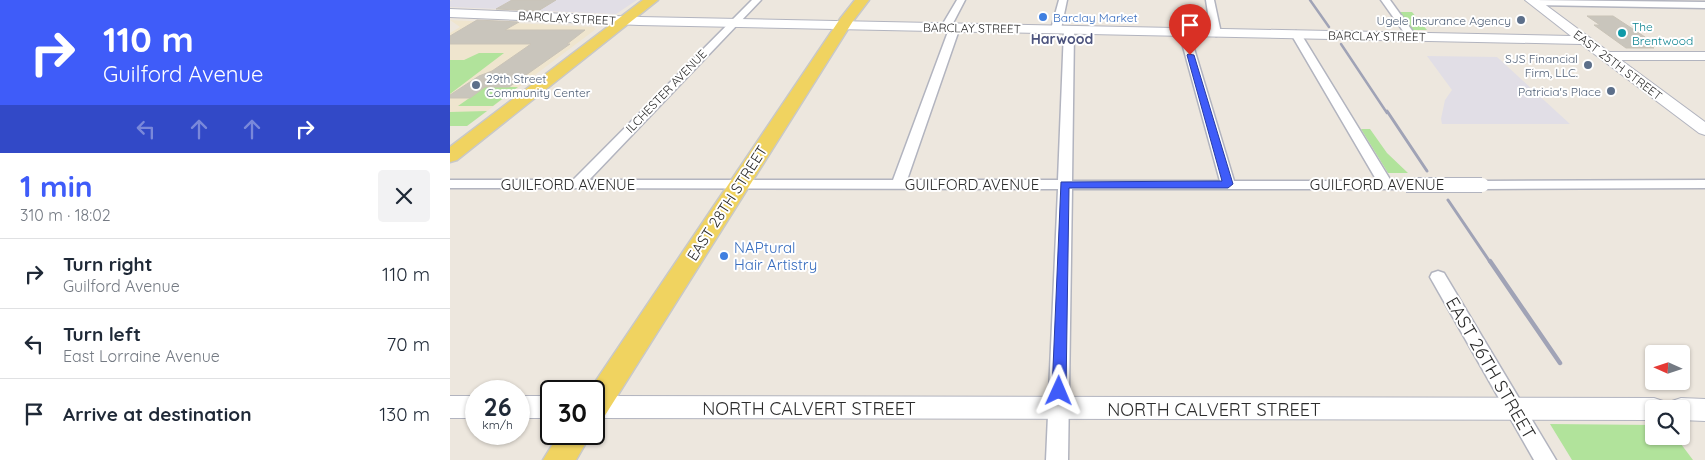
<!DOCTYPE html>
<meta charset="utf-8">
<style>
:root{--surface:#fff;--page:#f2f2f3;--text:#1f2937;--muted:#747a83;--line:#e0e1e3;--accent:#3f5cf9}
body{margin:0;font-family:Quicksand,sans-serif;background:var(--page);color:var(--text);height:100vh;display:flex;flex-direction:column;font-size:19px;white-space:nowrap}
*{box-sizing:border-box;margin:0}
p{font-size:16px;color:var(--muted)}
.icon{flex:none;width:28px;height:28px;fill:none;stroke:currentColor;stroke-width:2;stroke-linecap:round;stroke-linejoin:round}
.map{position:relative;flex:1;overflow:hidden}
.side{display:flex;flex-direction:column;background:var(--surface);width:450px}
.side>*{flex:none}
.hud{background:#3f5cf9;color:#fff;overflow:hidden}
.needle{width:32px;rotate:273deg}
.fabs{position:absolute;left:1195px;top:345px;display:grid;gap:10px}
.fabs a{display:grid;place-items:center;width:45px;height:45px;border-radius:5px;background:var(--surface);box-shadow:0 1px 4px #0004;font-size:25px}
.speed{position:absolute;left:15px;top:380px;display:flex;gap:10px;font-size:25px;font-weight:700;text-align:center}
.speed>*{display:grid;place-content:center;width:65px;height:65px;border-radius:50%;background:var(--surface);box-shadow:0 1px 4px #0004;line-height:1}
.speed small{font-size:12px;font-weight:400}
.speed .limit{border:2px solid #111;border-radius:8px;background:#fff;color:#111}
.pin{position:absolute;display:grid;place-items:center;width:42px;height:42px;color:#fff;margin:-51px -21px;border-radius:50% 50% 50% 0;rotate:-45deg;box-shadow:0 0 5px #0007}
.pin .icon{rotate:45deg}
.me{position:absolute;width:55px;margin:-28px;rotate:1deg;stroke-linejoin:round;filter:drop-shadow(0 0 4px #0008)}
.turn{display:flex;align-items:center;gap:18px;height:105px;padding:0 20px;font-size:22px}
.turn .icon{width:65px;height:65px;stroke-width:2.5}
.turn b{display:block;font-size:35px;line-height:42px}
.lanes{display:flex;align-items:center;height:48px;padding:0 20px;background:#0003;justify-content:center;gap:25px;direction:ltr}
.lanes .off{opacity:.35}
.round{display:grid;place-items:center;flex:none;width:52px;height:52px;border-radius:5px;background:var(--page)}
.head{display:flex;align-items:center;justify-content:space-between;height:85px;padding:0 20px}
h1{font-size:30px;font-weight:700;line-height:38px;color:var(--accent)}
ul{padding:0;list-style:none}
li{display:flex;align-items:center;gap:15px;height:70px;padding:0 20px;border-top:1px solid var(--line)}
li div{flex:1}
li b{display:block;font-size:19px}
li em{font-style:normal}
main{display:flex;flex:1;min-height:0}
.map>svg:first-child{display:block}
.industrial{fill:#e1dee6}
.education{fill:#efe5ce}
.green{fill:#b1e39b}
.building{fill:#c9c5bc;stroke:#c9c3b7}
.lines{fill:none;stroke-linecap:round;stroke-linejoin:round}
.street-casing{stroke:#b2b4bf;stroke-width:3}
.secondary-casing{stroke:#b2b4bf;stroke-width:2}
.primary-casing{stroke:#c8c8c8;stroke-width:3}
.street{fill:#fff;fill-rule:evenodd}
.secondary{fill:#fff;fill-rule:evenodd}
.primary{fill:#f0d360;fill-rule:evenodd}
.rail-far2{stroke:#a0a3b6;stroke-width:2.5}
.rail-far1{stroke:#a0a3b6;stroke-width:3}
.rail{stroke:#a0a3b6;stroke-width:4.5}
.street-bridge-casing{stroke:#b2b4bf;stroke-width:16;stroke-linecap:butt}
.street-bridge{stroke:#fff;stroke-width:14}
.route{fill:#3f5cf9;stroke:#293ca2}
.shop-dot{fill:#3f7fe0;stroke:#fff;stroke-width:2}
.service-dot{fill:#5c6f8a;stroke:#fff;stroke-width:2}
.culture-dot{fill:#0f9aa8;stroke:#fff;stroke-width:2}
.labels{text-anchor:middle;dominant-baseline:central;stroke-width:4;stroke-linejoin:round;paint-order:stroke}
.far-shop-label{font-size:12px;fill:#366cbe;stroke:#fff;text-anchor:start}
.far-street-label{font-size:12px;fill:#2c2c2c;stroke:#fff}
.far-service-label{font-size:12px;fill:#4e5e75;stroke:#fff;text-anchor:end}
.far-culture-label{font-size:12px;fill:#0d838f;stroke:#fff;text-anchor:start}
.far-neighbourhood-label{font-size:14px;font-weight:bold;fill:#4c537d;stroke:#fff}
.street-label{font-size:15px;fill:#2c2c2c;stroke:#fff}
.shop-label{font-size:15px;fill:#366cbe;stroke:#fff;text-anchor:start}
.near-street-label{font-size:18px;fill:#2c2c2c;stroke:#fff}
</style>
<main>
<section class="side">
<div class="hud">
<div class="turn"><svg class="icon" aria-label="right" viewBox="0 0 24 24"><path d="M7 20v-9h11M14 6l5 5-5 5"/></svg><div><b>110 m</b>Guilford Avenue</div></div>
<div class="lanes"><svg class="icon off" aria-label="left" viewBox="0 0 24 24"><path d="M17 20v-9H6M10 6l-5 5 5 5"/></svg><svg class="icon off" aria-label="ahead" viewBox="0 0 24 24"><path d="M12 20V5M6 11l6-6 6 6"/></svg><svg class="icon off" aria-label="ahead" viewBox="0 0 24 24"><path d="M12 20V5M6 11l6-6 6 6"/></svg><svg class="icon" aria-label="right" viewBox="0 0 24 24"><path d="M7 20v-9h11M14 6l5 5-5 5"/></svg></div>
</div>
<div class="head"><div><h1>1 min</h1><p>310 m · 18:02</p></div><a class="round"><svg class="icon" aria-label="close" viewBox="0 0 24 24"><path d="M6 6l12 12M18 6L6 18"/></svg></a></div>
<ul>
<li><svg class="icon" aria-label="right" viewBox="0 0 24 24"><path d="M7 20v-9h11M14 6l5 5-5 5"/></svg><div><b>Turn right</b><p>Guilford Avenue</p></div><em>110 m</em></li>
<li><svg class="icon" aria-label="left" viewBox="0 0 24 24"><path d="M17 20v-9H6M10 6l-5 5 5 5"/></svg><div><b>Turn left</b><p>East Lorraine Avenue</p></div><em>70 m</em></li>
<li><svg class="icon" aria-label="arrive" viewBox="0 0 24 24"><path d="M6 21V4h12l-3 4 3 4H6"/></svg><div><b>Arrive at destination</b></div><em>130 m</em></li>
</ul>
</section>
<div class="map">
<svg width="1255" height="460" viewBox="0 0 1255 460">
<rect width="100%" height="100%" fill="#ede7de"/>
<g class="industrial">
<polygon points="2,0 187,0 166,14 0,7 0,1"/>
<polygon points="977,56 1047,57 1120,124 992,124 991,119 995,100 1002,90"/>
</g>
<polygon class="education" points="0,20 143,27 146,29 17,126 0,126 0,33 10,27"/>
<g class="green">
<polygon points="947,12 962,12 977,30 962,30"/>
<polygon points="29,53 54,53 0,94 0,60 14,60"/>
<polygon points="35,87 68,87 43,106 8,106"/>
<polygon points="37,111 17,126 0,126 0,112"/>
<polygon points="911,129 920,129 937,153 958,173 938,173"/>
<polygon points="1100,424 1204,425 1204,436 1225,436 1243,460 1122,460"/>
</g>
<g class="building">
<polygon points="62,0 106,0 88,11 46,9"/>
<polygon points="1137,16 1163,16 1195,37 1188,37 1204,48 1176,48 1144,25 1150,25"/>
<polygon points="27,20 69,22 55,30 135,30 117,44 120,44 59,87 35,87 20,98 0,98 0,95 29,76 42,71 81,44 0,44 0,36"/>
</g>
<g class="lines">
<defs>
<g id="street">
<polygon points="302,0 311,0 139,180 443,180 499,29 496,30 491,27 507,0 515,0 502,25 508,25 510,27 457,180 608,180 614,30 619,27 624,30 622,181 770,181 729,32 734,29 739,32 784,181 927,181 841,34 846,31 851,34 941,181 956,181 963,185 956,189 622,189 618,460 596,460 608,189 0,188 0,180 123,180"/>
<polygon points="609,0 617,0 611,29 606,32 601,29"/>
<polygon points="756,0 764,0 771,33 769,35 766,36 761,33"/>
<polygon points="931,0 940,0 966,36 964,38 958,38"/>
<polygon points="1081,0 1255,2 1255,8 1084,5 1080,2"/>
<polygon points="1255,180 1255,188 1032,189 1025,185 1032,181"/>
<polygon points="988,271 994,273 1106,460 1084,460 980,277 982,273"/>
</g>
<g id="secondary">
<polygon points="1075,0 1089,0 1159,52 1255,52 1255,60 1171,60 1255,122 1255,135 1249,133 1131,44 189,25 0,17 0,9 189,17 1121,36"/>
<rect x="0" y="396" width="26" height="22"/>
<rect x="69" y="396" width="32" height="22"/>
<polygon points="144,396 1204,398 1213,401 1217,409 1204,409 1204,420 144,418"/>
<polygon points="1231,398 1255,399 1255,421 1231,420 1231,409 1218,409 1222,401"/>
</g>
<g id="primary">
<polygon points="193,0 208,0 7,160 0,162 0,147"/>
<polygon points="405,0 419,0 403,21 154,417 144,420 144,391 139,391 390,19"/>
<polygon points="109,434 141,434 126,460 93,460"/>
</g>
</defs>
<use href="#street" class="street-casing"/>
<use href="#secondary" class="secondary-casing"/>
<use href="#primary" class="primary-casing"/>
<use href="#street" class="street"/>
<use href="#secondary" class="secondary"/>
<use href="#primary" class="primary"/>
<g class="rail-far2">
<polyline points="860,0 879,27"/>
<polyline points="891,44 937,113"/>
</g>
<g class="rail-far1">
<polyline points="937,111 977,171"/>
<polyline points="998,200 1040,262"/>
</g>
<polyline class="rail" points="1040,261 1110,363"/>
<defs>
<polyline id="street-bridge" points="956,185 1032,185"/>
</defs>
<use href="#street-bridge" class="street-bridge-casing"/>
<use href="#street-bridge" class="street-bridge"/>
</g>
<polygon class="route" points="738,54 744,55 783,184 778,188 619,188 616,391 614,395 609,397 604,395 602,391 611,182 772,181 737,55"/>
<g class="shop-dot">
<circle cx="593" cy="17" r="5"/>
<circle cx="274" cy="256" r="5"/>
</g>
<g class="service-dot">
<circle cx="1071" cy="20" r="5"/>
<circle cx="1138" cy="65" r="5"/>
<circle cx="26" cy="85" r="5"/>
<circle cx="1161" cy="91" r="5"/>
</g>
<circle class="culture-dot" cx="1172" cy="33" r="5"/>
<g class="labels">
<g class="far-shop-label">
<text x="603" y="17">Barclay Market</text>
</g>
<g class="far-street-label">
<text transform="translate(117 18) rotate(3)">BARCLAY STREET</text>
<text transform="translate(522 28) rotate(1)">BARCLAY STREET</text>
<text transform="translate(927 36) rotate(1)">BARCLAY STREET</text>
<text transform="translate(1168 65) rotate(37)">EAST 25TH STREET</text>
<text transform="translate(216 91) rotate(-46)">ILCHESTER AVENUE</text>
</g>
<g class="far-service-label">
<text x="1061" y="20">Ugele Insurance Agency</text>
<text x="1128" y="58">SJS Financial<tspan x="1128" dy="14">Firm, LLC.</tspan></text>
<text x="36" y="78" text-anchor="start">29th Street<tspan x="36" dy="14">Community Center</tspan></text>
<text x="1151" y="91">Patricia's Place</text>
</g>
<g class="far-culture-label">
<text x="1182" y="26">The<tspan x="1182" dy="14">Brentwood</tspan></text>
</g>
<g class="far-neighbourhood-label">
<text x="612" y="39">Harwood</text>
</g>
<g class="street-label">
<text x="118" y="184">GUILFORD AVENUE</text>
<text x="522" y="184">GUILFORD AVENUE</text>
<text x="927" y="184">GUILFORD AVENUE</text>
<text transform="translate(277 203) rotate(-57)">EAST 28TH STREET</text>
</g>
<g class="shop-label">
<text x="284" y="247">NAPtural<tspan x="284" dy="17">Hair Artistry</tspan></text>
</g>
<g class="near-street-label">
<text transform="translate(1041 368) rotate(60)">EAST 26TH STREET</text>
<text x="359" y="408">NORTH CALVERT STREET</text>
<text x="764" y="409">NORTH CALVERT STREET</text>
</g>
</g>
</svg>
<div class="fabs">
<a><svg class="needle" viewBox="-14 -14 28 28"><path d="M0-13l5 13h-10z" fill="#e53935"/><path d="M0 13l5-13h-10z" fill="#747a83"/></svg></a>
<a><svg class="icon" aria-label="search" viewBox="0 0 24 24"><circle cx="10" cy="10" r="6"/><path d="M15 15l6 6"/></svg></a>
</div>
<div class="speed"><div>26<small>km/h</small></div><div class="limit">30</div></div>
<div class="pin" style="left:740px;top:55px;background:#d93025"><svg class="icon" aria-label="arrive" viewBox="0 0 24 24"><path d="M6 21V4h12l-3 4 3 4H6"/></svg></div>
<svg class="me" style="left:609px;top:391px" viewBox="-20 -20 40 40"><path d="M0-17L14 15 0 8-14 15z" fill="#3f5cf9" stroke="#fff" stroke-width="4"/></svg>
</div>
</main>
